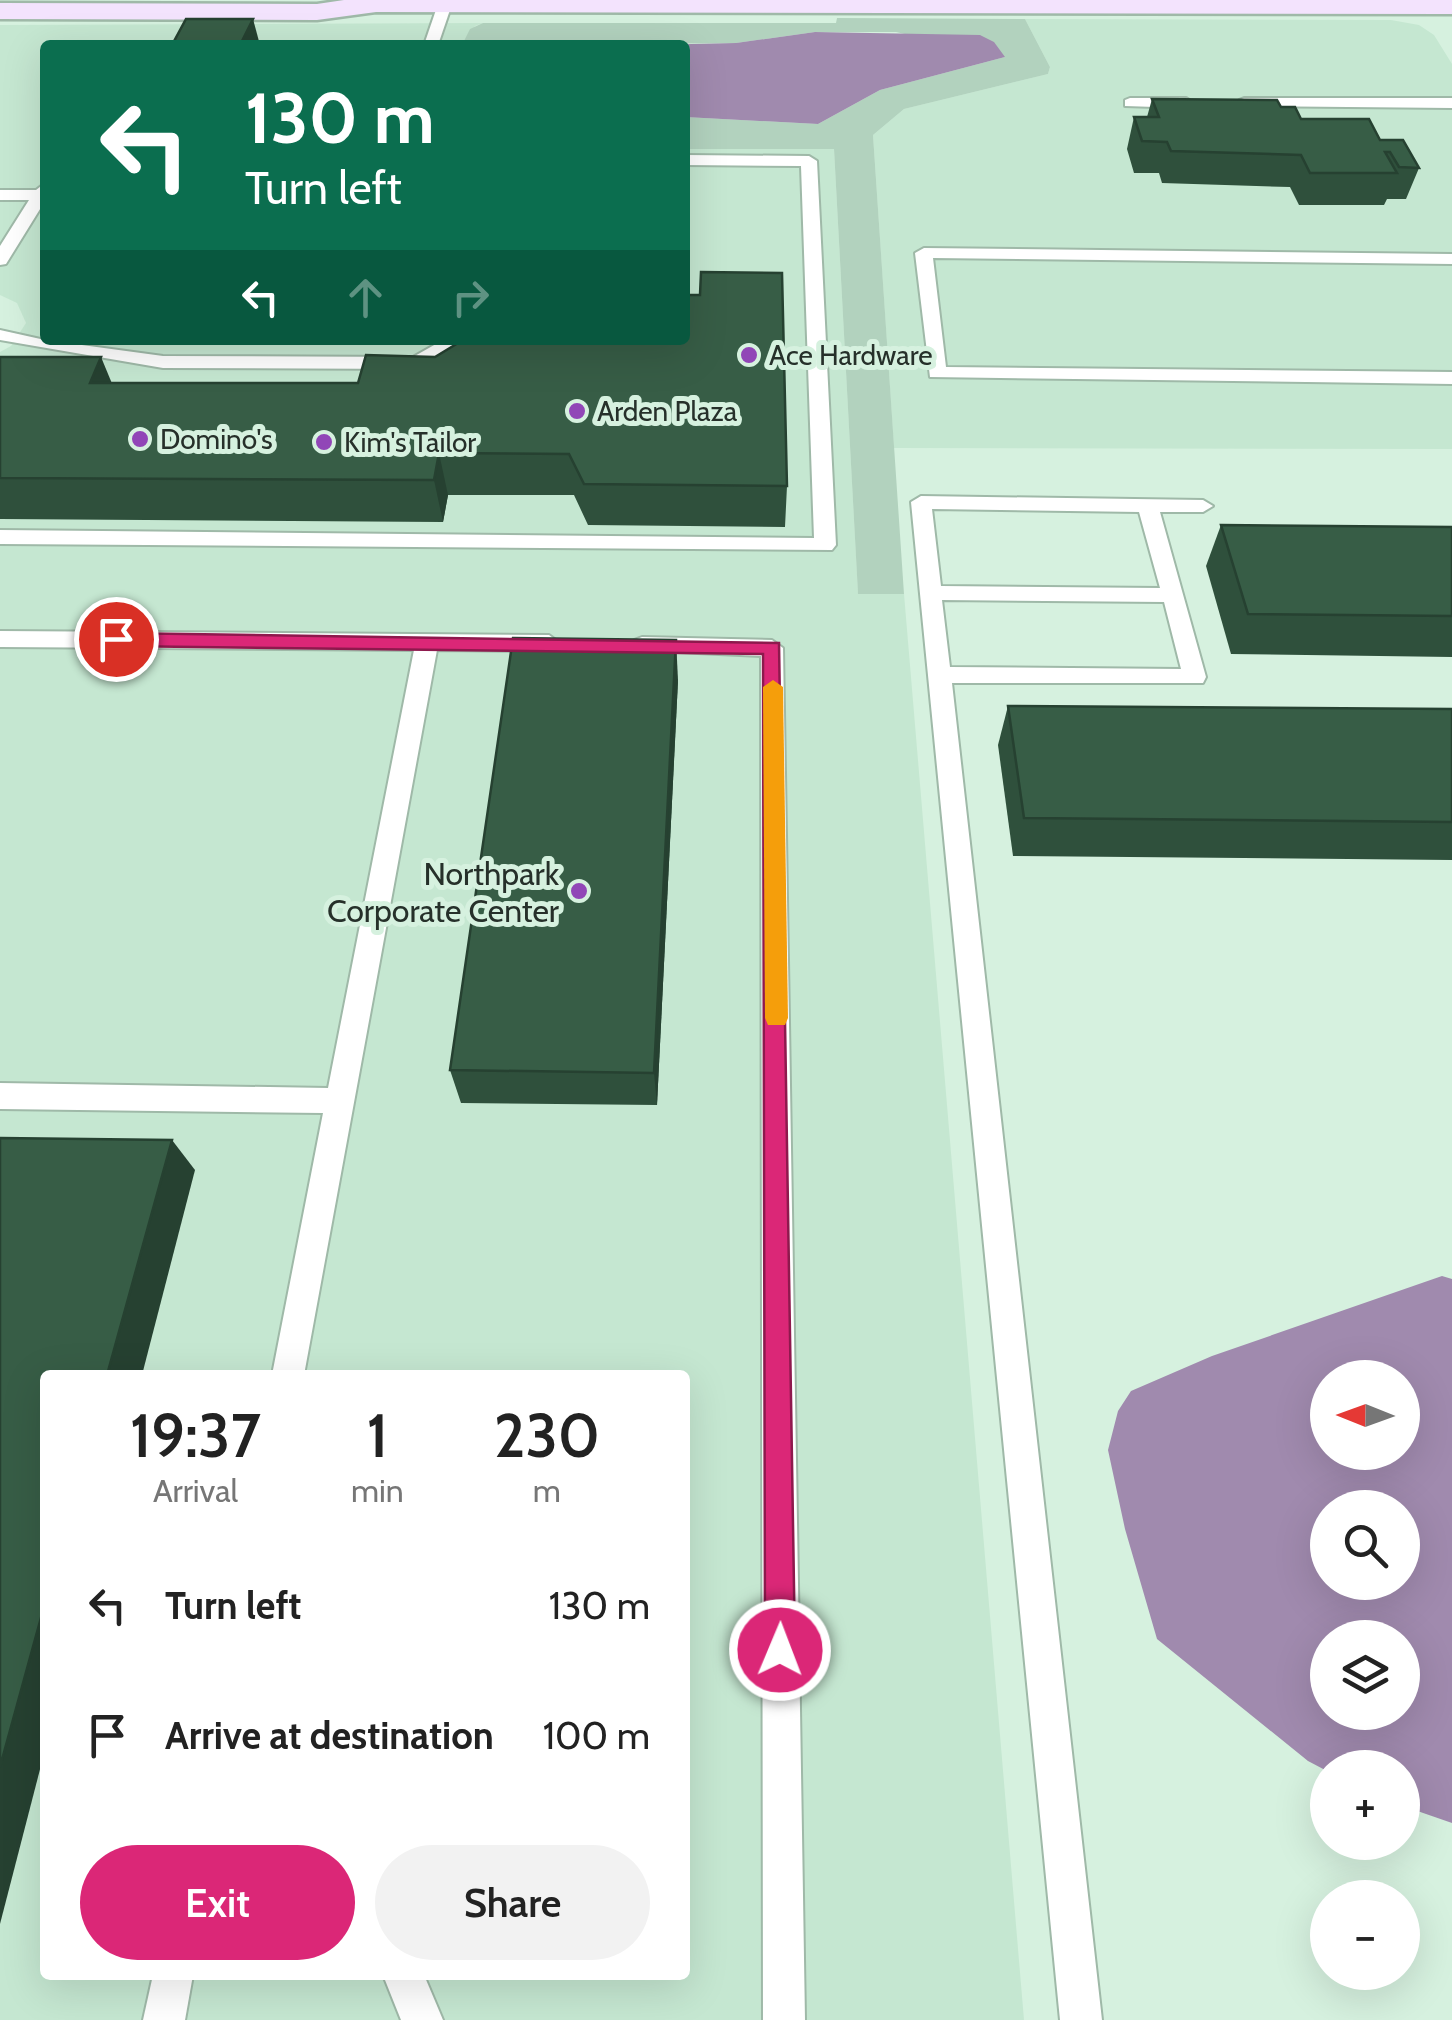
<!DOCTYPE html>
<meta charset="utf-8">
<style>
:root{--surface:#fff;--page:#f2f2f2;--text:#222;--muted:#767676;--accent:#db2777}
body{margin:0;font-family:Cabin,sans-serif;background:var(--page);color:var(--text);height:100vh;display:flex;flex-direction:column;font-size:38px;white-space:nowrap}
*{box-sizing:border-box;margin:0}
p{font-size:32px;color:var(--muted)}
.icon{flex:none;width:55px;height:55px;fill:none;stroke:currentColor;stroke-width:2;stroke-linecap:round;stroke-linejoin:round}
.map{position:relative;flex:1;overflow:hidden}
.panel{position:absolute;left:40px;top:1370px;width:650px;height:610px;display:flex;flex-direction:column;background:var(--surface);border-radius:10px;box-shadow:0 10px 40px #0002}
.panel>*{flex:none}
.top-card{position:absolute;left:40px;top:40px;width:650px;height:305px;border-radius:10px;box-shadow:0 10px 40px #0002;background:#0b6e4f;color:#fff;overflow:hidden}
.needle{width:65px;rotate:271deg}
.fabs{position:absolute;left:1310px;top:1360px;display:grid;gap:20px}
.fabs a{display:grid;place-items:center;width:110px;height:110px;border-radius:50%;background:var(--surface);box-shadow:0 10px 40px #0002;font-size:50px}
.pin{position:absolute;display:grid;place-items:center;width:85px;height:85px;color:#fff;margin:-42px;border:5px solid #fff;border-radius:50%;box-shadow:0 2px 10px #0007}
.me{position:absolute;width:110px;margin:-55px;rotate:1deg;stroke-linejoin:round;filter:drop-shadow(0 0 8px #0008)}
.turn{display:flex;align-items:center;gap:35px;height:210px;padding:0 40px;font-size:45px}
.turn .icon{width:130px;height:130px;stroke-width:2.5}
.turn b{display:block;font-size:70px;line-height:85px}
.lanes{display:flex;align-items:center;height:95px;padding:0 40px;background:#0003;justify-content:center;gap:50px;direction:ltr}
.lanes .off{opacity:.35}
.eta{display:flex;justify-content:space-evenly;align-items:center;height:170px;text-align:center}
.eta b{font-size:60px;font-weight:600;line-height:70px}
.cta{display:flex;gap:20px;margin-top:auto;padding:20px 40px}
.cta a{flex:1;height:115px;border-radius:60px;background:var(--accent);color:#fff;font-size:40px;font-weight:600;line-height:115px;text-align:center}
.cta a+a{background:var(--page);color:var(--text)}
ul{padding:0;list-style:none}
li{display:flex;align-items:center;gap:30px;height:130px;padding:0 40px}
li div{flex:1}
li b{display:block;font-size:38px}
li em{font-style:normal}
.map>svg:first-child{display:block}
.built{fill:#c5e7d1;fill-rule:evenodd}
.green{fill:#b2d2be}
.water{fill:#a08aae;fill-rule:evenodd}
.lines{fill:none;stroke-linecap:round;stroke-linejoin:round}
.lane-casing{stroke:#9fb9a8;stroke-width:4}
.secondary-casing{stroke:#9fb9a8;stroke-width:5}
.lane{fill:#fff;fill-rule:evenodd}
.secondary{fill:#f3e3fd;fill-rule:evenodd}
.wall{fill:#2f503c}
.shaded-wall{fill:#264131}
.building{fill:#375d46;stroke:#264131;stroke-width:2.5}
.route{fill:#db2777;stroke:#8e194d;stroke-width:2.5}
.slow{fill:#f59e0b}
.poi-dot{fill:#9146b7;stroke:#d6f1df;stroke-width:4}
.labels{text-anchor:middle;dominant-baseline:central;stroke-width:10;stroke-linejoin:round;paint-order:stroke}
.far-poi-label{font-size:28px;fill:#26302a;stroke:#d6f1df;text-anchor:start}
.poi-label{font-size:32px;fill:#26302a;stroke:#d6f1df;text-anchor:end}
</style>
<div class="map">
<svg width="1452" height="2020" viewBox="0 0 1452 2020">
<rect width="100%" height="100%" fill="#d6f1df"/>
<g class="built">
<polygon points="1025,19 1391,20 1419,25 1434,35 1452,64 1452,449 894,448 873,135 904,109 1048,74 1050,67"/>
<path d="M483 23 475 26 462 45H45V340H685V149H834L858 593 904 594 1024 2020H0V352L11 346 26 323 17 303 0 295V25ZM45 1375H685V1975H45Z"/>
</g>
<polygon class="green" points="837,18 1025,19 1050,67 1048,74 904,109 873,135 904,594 858,594 834,149 685,149 685,117 818,124 880,90 1005,57 896,32 815,32 736,43 462,45 470,29 483,23 836,23"/>
<g class="water">
<polygon points="815,32 980,35 994,42 1005,57 880,90 818,124 685,117 685,45 648,45 736,43"/>
<path d="M1442 1276 1452 1279V1823L1403 1806 1402 1768H1328L1327 1771 1308 1761 1157 1639 1125 1529 1108 1450 1118 1411 1131 1391 1212 1356ZM1328 1378H1402V1452H1328ZM1328 1508H1402V1582H1328ZM1328 1638H1402V1712H1328Z"/>
</g>
<g class="lines">
<defs>
<g id="lane">
<polygon points="446,0 452,4 438,45 424,45 438,4"/>
<polygon points="1130,98 1186,98 1194,103 1186,108 1125,106 1125,100"/>
<polygon points="1244,98 1452,98 1452,108 1239,106 1239,100"/>
<polygon points="685,155 809,156 817,161 836,545 832,550 0,544 0,530 814,538 801,166 685,165"/>
<polygon points="45,183 45,201 6,264 0,265 0,246 29,200 0,200 0,190 36,190"/>
<polygon points="924,248 1452,254 1452,264 933,258 946,367 1452,372 1452,384 930,377 915,253"/>
<polygon points="0,330 45,340 163,356 413,357 443,340 465,340 417,369 163,368 0,340"/>
<path d="M921 496 1203 500 1213 506 1203 512H1160L1206 677 1203 683H952L1102 2020H1060L911 502ZM932 509 1139 512 1160 588 941 586ZM942 600 1164 602 1181 669 950 667Z"/>
<polygon points="0,631 549,635 560,643 549,651 437,650 304,1375 272,1375 323,1113 0,1109 0,1083 328,1088 414,650 0,647"/>
<polygon points="642,637 772,640 783,648 805,2020 763,2020 761,656 634,650 631,645 634,640"/>
<polygon points="153,1975 193,1975 185,2020 143,2020"/>
<polygon points="383,1975 424,1975 443,2020 401,2020"/>
</g>
<polygon id="secondary" points="344,0 1452,0 1452,14 376,12 317,20 0,19 0,3 317,4"/>
</defs>
<use href="#lane" class="lane-casing"/>
<use href="#secondary" class="secondary-casing"/>
<use href="#lane" class="lane"/>
<use href="#secondary" class="secondary"/>
</g>
<g class="wall">
<polygon points="1152,99 1281,107 1301,119 1380,140 1419,168 1406,199 1387,199 1384,205 1299,205 1290,187 1162,183 1159,173 1134,173 1127,149 1134,117 1147,117"/>
<polygon points="0,357 112,383 787,486 785,527 588,525 574,495 448,495 443,522 0,519"/>
<polygon points="1221,525 1452,527 1452,657 1231,654 1206,566"/>
<polygon points="678,680 657,1105 461,1103 450,1070"/>
<polygon points="1008,706 1452,709 1452,860 1013,856 998,745"/>
</g>
<g class="shaded-wall">
<polygon points="253,19 260,45 240,45"/>
<polygon points="101,357 118,398 90,383"/>
<polygon points="439,453 448,495 443,522 434,480"/>
<polygon points="676,640 678,680 657,1105 654,1073"/>
<polygon points="172,1140 195,1170 142,1375 107,1375"/>
<polygon points="45,1603 45,1750 0,1924 0,1767"/>
</g>
<g class="building">
<polygon points="186,19 253,19 240,45 172,45"/>
<polygon points="1152,99 1277,100 1281,107 1295,107 1301,119 1369,119 1380,140 1403,140 1419,168 1399,167 1390,152 1385,152 1397,173 1310,173 1301,155 1171,151 1167,142 1142,141 1134,117 1159,117"/>
<polygon points="701,272 782,273 787,486 584,484 569,454 439,453 434,480 0,478 0,357 101,357 90,383 358,383 366,355 435,357 463,340 685,340 685,295 700,295"/>
<polygon points="1221,525 1452,527 1452,616 1248,614"/>
<polygon points="513,638 676,640 654,1073 450,1070"/>
<polygon points="1008,706 1452,709 1452,822 1024,818"/>
<polygon points="0,1138 172,1140 107,1375 45,1375 45,1603 0,1767"/>
</g>
<polygon class="route" points="116,633 779,643 795,1650 791,1661 780,1665 770,1661 765,1650 763,654 116,646 107,639"/>
<polygon class="slow" points="773,680 783,687 788,1018 785,1025 768,1025 765,1018 763,687"/>
<g class="poi-dot">
<circle cx="749" cy="355" r="10"/>
<circle cx="577" cy="411" r="10"/>
<circle cx="140" cy="439" r="10"/>
<circle cx="324" cy="442" r="10"/>
<circle cx="579" cy="891" r="10"/>
</g>
<g class="labels">
<g class="far-poi-label">
<text x="769" y="355">Ace Hardware</text>
<text x="597" y="411">Arden Plaza</text>
<text x="160" y="439">Domino's</text>
<text x="344" y="442">Kim's Tailor</text>
</g>
<g class="poi-label">
<text x="559" y="873">Northpark<tspan x="559" dy="37">Corporate Center</tspan></text>
</g>
</g>
</svg>
<div class="fabs">
<a><svg class="needle" viewBox="-14 -14 28 28"><path d="M0-13l5 13h-10z" fill="#e53935"/><path d="M0 13l5-13h-10z" fill="#767676"/></svg></a>
<a><svg class="icon" aria-label="search" viewBox="0 0 24 24"><circle cx="10" cy="10" r="6"/><path d="M15 15l6 6"/></svg></a>
<a><svg class="icon" aria-label="layers" viewBox="0 0 24 24"><path d="M12 4l9 5-9 5-9-5zM3 14l9 5 9-5"/></svg></a>
<a>+</a>
<a>−</a>
</div>
<div class="pin" style="left:116px;top:639px;background:#d93025"><svg class="icon" aria-label="arrive" viewBox="0 0 24 24"><path d="M6 21V4h12l-3 4 3 4H6"/></svg></div>
<svg class="me" style="left:780px;top:1650px" viewBox="-20 -20 40 40"><circle r="17" fill="#db2777" stroke="#fff" stroke-width="3"/><path d="M0-11L8 9 0 5-8 9z" fill="#fff"/></svg>
<div class="top-card">
<div class="turn"><svg class="icon" aria-label="left" viewBox="0 0 24 24"><path d="M17 20v-9H6M10 6l-5 5 5 5"/></svg><div><b>130 m</b>Turn left</div></div>
<div class="lanes"><svg class="icon" aria-label="left" viewBox="0 0 24 24"><path d="M17 20v-9H6M10 6l-5 5 5 5"/></svg><svg class="icon off" aria-label="ahead" viewBox="0 0 24 24"><path d="M12 20V5M6 11l6-6 6 6"/></svg><svg class="icon off" aria-label="right" viewBox="0 0 24 24"><path d="M7 20v-9h11M14 6l5 5-5 5"/></svg></div>
</div>
<section class="panel">
<div class="eta">
<div><b>19:37</b><p>Arrival</p></div>
<div><b>1</b><p>min</p></div>
<div><b>230</b><p>m</p></div>
</div>
<ul>
<li><svg class="icon" aria-label="left" viewBox="0 0 24 24"><path d="M17 20v-9H6M10 6l-5 5 5 5"/></svg><div><b>Turn left</b></div><em>130 m</em></li>
<li><svg class="icon" aria-label="arrive" viewBox="0 0 24 24"><path d="M6 21V4h12l-3 4 3 4H6"/></svg><div><b>Arrive at destination</b></div><em>100 m</em></li>
</ul>
<div class="cta"><a>Exit</a><a>Share</a></div>
</section>
</div>
